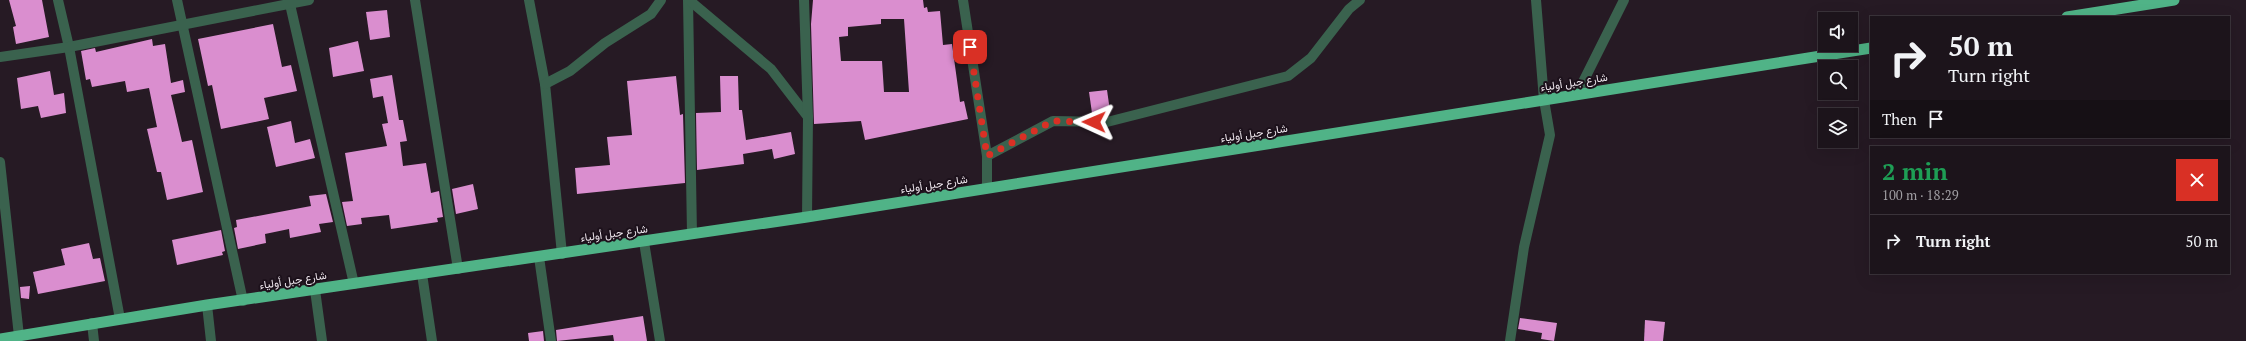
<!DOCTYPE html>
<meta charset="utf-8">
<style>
:root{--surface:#1c141b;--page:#251d24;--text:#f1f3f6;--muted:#a09ea3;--line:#3a333a}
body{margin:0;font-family:"PT Serif",Vazirmatn,serif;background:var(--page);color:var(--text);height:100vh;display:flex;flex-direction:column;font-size:15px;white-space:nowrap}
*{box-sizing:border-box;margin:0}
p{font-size:13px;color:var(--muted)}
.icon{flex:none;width:22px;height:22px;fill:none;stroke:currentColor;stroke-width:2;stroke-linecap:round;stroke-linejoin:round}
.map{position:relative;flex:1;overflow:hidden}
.drawer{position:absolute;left:1870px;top:146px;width:360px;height:128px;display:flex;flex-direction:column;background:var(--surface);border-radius:0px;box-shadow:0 4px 16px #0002,0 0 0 1px var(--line)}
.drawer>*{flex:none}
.guide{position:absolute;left:1870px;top:16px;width:360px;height:122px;border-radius:0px;box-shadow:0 4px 16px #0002,0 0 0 1px var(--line);background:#1c141b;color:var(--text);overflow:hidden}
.fabs{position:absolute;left:1818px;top:12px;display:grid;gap:8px}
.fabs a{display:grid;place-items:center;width:40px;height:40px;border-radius:0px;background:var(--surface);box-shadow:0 4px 16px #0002,0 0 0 1px var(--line);font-size:20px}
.pin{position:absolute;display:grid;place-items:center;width:34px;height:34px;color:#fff;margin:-17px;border-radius:8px;box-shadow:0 2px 6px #0006}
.me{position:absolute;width:44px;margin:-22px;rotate:271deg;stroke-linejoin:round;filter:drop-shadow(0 0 3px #0008)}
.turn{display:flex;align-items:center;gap:14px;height:84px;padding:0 12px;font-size:18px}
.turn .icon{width:52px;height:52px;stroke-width:2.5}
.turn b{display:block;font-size:28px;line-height:34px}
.then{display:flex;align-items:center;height:38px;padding:0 12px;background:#0003;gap:8px;font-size:15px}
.round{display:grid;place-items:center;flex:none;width:42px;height:42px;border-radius:0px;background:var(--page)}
.overview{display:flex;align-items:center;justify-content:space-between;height:68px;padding:0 12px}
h1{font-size:24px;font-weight:600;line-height:30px;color:#1e9e55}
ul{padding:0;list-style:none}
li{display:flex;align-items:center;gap:12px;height:52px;padding:0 12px;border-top:1px solid var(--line)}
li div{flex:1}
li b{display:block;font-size:15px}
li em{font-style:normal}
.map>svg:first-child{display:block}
.building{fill:#da8ecf;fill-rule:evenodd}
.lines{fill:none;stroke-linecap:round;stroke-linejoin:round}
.minor{stroke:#3a624e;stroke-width:10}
.trunk{stroke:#50b387;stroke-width:11}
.route{stroke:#d93025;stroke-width:7;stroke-dasharray:0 12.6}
.labels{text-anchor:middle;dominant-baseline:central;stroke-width:4;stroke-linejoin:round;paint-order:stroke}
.street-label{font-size:11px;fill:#f0e8ef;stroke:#1c111b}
</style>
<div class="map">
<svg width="2246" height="341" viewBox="0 0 2246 341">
<rect width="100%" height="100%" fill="#261a24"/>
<g class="building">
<polygon points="9,0 42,0 49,37 16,44 13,27 16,26"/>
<path d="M813 0H923L924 8 927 7 928 12 940 11 943 45 952 44 960 102 964 101 968 119 865 140 861 121 814 124 811 24ZM881 19H904L909 92H884L882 61H841L839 37 848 36V27L881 24Z"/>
<polygon points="387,10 390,37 370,40 366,12"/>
<polygon points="273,24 282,67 291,65 297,91 264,98 269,119 221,129 212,85 208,86 198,39"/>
<polygon points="152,39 153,46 165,44 171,83 183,80 185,92 171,95 182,142 192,140 203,192 167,200 161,172 157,172 147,129 157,127 149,88 127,92 125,81 92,87 90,79 86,80 81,51 95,48 96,52"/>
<polygon points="358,41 364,71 333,77 329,48"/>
<polygon points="50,71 54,95 64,93 66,113 41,118 38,106 21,109 17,78"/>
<polygon points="392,75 399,120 403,120 407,141 400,142 403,166 426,163 431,193 439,191 443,217 437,218 438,222 391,229 389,215 361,218 362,224 347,226 342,202 353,201 345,153 387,146 382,124 388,123 383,96 373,98 370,79"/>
<polygon points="676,76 680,115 683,114 685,183 577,194 575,168 610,165 607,137 632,135 627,81"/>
<polygon points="720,76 738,76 739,110 742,110 746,140 791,132 795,154 774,159 772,149 743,154 744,164 697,170 696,113 721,112"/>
<polygon points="1107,90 1110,111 1092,113 1089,92"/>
<polygon points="291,121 295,143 310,139 315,158 276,167 267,127"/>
<polygon points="473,184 478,209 456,214 452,189"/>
<polygon points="326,194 333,222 319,224 321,232 290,238 289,229 265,234 266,243 238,249 234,228 237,227 236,220 311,206 309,196"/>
<polygon points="221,230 225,251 222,252 223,255 177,265 172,240"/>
<polygon points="89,243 93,259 100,258 105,281 38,294 33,272 65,265 61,249"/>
<polygon points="30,286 29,299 21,298 20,287"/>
<polygon points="643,316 647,341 614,341 613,335 557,341 556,330"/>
<polygon points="1520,318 1557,323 1554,341 1541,339 1542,333 1518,329"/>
<polygon points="1645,320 1665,322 1663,341 1644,341"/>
<polygon points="543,331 544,341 529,341 528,333"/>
</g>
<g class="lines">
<g class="minor">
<polyline points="58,0 69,47 120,319"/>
<polyline points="177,0 243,301"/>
<polyline points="289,0 354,284"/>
<polyline points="415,0 458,269"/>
<polyline points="529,0 545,84 562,254"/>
<polyline points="688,0 692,234"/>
<polyline points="689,0 771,69 808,117"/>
<polyline points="804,0 808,117 807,217"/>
<polyline points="963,0 987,156 987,188"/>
<polyline points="0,57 69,47 309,0"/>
<polyline points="545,84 570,71 605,43 651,14 661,0"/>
<polyline points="1577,94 1624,0"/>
<polyline points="987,156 1053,121 1107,122 1288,76 1311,58 1349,9 1360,0"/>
<polyline points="0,162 19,336"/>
<polyline points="644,242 660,341"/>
<polyline points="539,257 551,341"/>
<polyline points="422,274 432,341"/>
<polyline points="315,290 322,341"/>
<polyline points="207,305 211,341"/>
<polyline points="92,323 94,341"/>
<polyline points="1510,341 1524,247 1550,135 1544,100 1536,0"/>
</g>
<g class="trunk">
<polyline points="2067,17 2174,0"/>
<polyline points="0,339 207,305 807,217 1871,48"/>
</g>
</g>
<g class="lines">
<polyline class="route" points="970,47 987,156 1053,121 1094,122"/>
</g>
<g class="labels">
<g class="street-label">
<text transform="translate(1574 82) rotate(-9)">شارع جبل أولياء</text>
<text transform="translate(1254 133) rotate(-9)">شارع جبل أولياء</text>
<text transform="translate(934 184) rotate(-9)">شارع جبل أولياء</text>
<text transform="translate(614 233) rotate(-8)">شارع جبل أولياء</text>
<text transform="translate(293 280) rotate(-9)">شارع جبل أولياء</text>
</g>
</g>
</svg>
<div class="fabs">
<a><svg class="icon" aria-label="sound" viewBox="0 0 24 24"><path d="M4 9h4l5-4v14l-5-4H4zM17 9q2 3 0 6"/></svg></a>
<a><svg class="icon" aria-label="search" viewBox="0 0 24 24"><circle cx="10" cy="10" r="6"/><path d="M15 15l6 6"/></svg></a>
<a><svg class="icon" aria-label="layers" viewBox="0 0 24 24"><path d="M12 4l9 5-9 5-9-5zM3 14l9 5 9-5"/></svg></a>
</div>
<div class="pin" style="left:970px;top:47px;background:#d93025"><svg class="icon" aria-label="arrive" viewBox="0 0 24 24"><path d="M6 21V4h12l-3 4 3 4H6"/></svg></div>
<svg class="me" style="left:1094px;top:122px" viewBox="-20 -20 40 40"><path d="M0-17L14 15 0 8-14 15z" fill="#d93025" stroke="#fff" stroke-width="4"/></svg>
<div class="guide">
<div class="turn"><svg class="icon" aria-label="right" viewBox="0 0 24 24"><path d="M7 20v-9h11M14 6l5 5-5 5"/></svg><div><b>50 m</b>Turn right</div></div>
<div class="then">Then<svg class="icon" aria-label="arrive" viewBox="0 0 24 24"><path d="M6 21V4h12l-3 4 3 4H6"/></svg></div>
</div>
<section class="drawer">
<div class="overview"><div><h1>2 min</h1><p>100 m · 18:29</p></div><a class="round" style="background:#d93025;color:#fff"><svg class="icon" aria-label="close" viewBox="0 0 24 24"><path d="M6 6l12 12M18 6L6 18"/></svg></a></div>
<ul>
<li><svg class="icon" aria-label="right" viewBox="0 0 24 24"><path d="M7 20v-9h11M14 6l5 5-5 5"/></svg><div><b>Turn right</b></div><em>50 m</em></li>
</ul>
</section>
</div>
